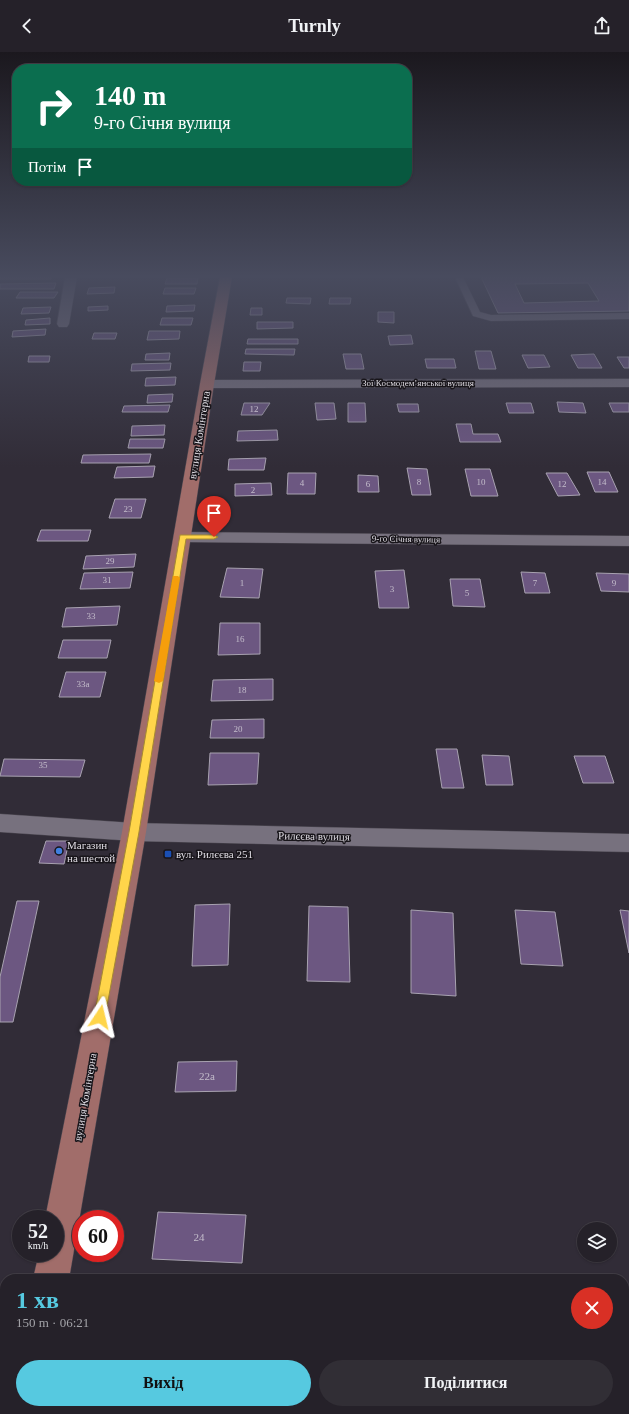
<!DOCTYPE html>
<html lang="uk">
<meta charset="utf-8">
<style>
:root{--surface:#252129;--page:#312e35;--text:#f1f3f6;--muted:#a3a3a8;--line:#423e46;--accent:#56c9e0}
body{margin:0;font-family:Georgia,serif;background:var(--page);color:var(--text);height:100vh;display:flex;flex-direction:column;font-size:15px;white-space:nowrap}
*{box-sizing:border-box;margin:0}
p{font-size:13px;color:var(--muted)}
.icon{flex:none;width:22px;height:22px;fill:none;stroke:currentColor;stroke-width:2;stroke-linecap:round;stroke-linejoin:round}
.map{position:relative;flex:1;overflow:hidden}
.details{position:absolute;left:0px;top:1222px;width:629px;height:140px;display:flex;flex-direction:column;background:var(--surface);border-radius:16px 16px 0 0;box-shadow:0 1px 3px #0004,0 0 0 1px var(--line)}
.details>*{flex:none}
.top-card{position:absolute;left:12px;top:12px;width:400px;height:122px;border-radius:16px;box-shadow:0 1px 3px #0004,0 0 0 1px var(--line);background:#0b6e4f;color:#fff;overflow:hidden}
.controls{position:absolute;left:577px;top:1170px;display:grid;gap:8px}
.controls a{display:grid;place-items:center;width:40px;height:40px;border-radius:50%;background:var(--surface);box-shadow:0 1px 3px #0004,0 0 0 1px var(--line);font-size:20px}
.speed{position:absolute;left:12px;top:1158px;display:flex;gap:8px;font-size:20px;font-weight:700;text-align:center}
.speed>*{display:grid;place-content:center;width:52px;height:52px;border-radius:50%;background:var(--surface);box-shadow:0 1px 3px #0004,0 0 0 1px var(--line);line-height:1}
.speed small{font-size:10px;font-weight:400}
.speed .limit{border:6px solid #d22;background:#fff;color:#111}
.pin{position:absolute;display:grid;place-items:center;width:34px;height:34px;color:#fff;margin:-41px -17px;border-radius:50% 50% 50% 0;rotate:-45deg;box-shadow:0 0 4px #0007}
.pin .icon{rotate:45deg}
.me{position:absolute;width:44px;margin:-22px;rotate:10deg;stroke-linejoin:round;filter:drop-shadow(0 0 3px #0008)}
.turn{display:flex;align-items:center;gap:14px;height:84px;padding:0 16px;font-size:18px}
.turn .icon{width:52px;height:52px;stroke-width:2.5}
.turn b{display:block;font-size:28px;line-height:34px}
.then{display:flex;align-items:center;height:38px;padding:0 16px;background:#0003;gap:8px;font-size:15px}
.round{display:grid;place-items:center;flex:none;width:42px;height:42px;border-radius:21px;background:var(--page)}
.headline{display:flex;align-items:center;justify-content:space-between;height:68px;padding:0 16px}
h1{font-size:24px;font-weight:800;line-height:30px;color:var(--accent)}
.button{display:flex;gap:8px;margin-top:auto;padding:8px 16px}
.button a{flex:1;height:46px;border-radius:24px;background:var(--accent);color:#111;font-size:16px;font-weight:800;line-height:46px;text-align:center}
.button a+a{background:var(--page);color:var(--text)}
header{display:flex;justify-content:space-between;align-items:center;height:52px;padding:0 16px;background:var(--surface);font-size:18px;font-weight:800}
.map>svg:first-child{display:block}
.building{fill:#6c5781;stroke:#a8a2b0;fill-rule:evenodd}
.lines{fill:none;stroke-linecap:round;stroke-linejoin:round}
.lane-casing{stroke:#4c4851;stroke-width:1}
.street-casing{stroke:#4c4851;stroke-width:1}
.primary-casing{stroke:#4c4851;stroke-width:1}
.lane{fill:#77717e;fill-rule:evenodd}
.street{fill:#77717e;fill-rule:evenodd}
.primary{fill:#a16d6a;fill-rule:evenodd}
.route{fill:#ffd54a;stroke:#a68a30}
.slow{fill:#f59e0b}
.shop-dot{fill:#3f7fe0;stroke:#18151a;stroke-width:1.5}
.transit-dot{fill:#1a4fb4;stroke:#18151a;stroke-width:1.5}
.labels{text-anchor:middle;dominant-baseline:central;stroke-width:3;stroke-linejoin:round;paint-order:stroke}
.far-street-label{font-size:9px;fill:#dfdce3;stroke:#18151a}
.number-label{font-size:9px;fill:#c2bbca}
.street-label{font-size:11px;fill:#dfdce3;stroke:#18151a}
.poi-label{font-size:11px;fill:#dfdce3;stroke:#18151a;text-anchor:start}
.near-number-label{font-size:11px;fill:#c2bbca}
</style>
<header><svg class="icon" aria-label="back" viewBox="0 0 24 24"><path d="M15 5l-7 7 7 7"/></svg>Turnly<svg class="icon" aria-label="share" viewBox="0 0 24 24"><path d="M12 15V3M7 8l5-5 5 5M5 13v7h14v-7"/></svg></header>
<div class="map">
<svg width="629" height="1362" viewBox="0 0 629 1362">
<rect width="100%" height="100%" fill="#312c37"/>
<g class="building">
<polygon points="0,225 52,225 51,227 0,227"/>
<path d="M481 225H629V259L498 261ZM588 231 599 249 524 251 515 232Z"/>
<polygon points="167,226 198,226 197,232 165,232"/>
<polygon points="56,231 54,237 0,237 0,232"/>
<polygon points="115,235 114,241 87,242 89,236"/>
<polygon points="165,236 196,236 194,242 163,242"/>
<polygon points="20,240 58,240 54,246 16,246"/>
<polygon points="287,246 311,246 310,252 286,251"/>
<polygon points="330,246 351,246 350,252 329,252"/>
<polygon points="195,253 194,259 166,260 167,254"/>
<polygon points="108,254 108,258 88,259 88,255"/>
<polygon points="51,255 49,261 21,262 23,256"/>
<polygon points="251,256 262,256 262,263 250,263"/>
<polygon points="378,260 394,260 394,271 378,270"/>
<polygon points="50,266 50,272 25,273 26,268"/>
<polygon points="162,266 193,266 191,273 160,273"/>
<polygon points="257,270 293,270 293,276 257,277"/>
<polygon points="46,277 45,283 12,285 13,279"/>
<polygon points="149,279 180,279 179,287 147,288"/>
<polygon points="94,281 117,281 115,287 92,287"/>
<polygon points="411,283 413,292 390,293 388,284"/>
<polygon points="248,287 298,287 298,292 247,292"/>
<polygon points="246,297 295,297 294,303 245,302"/>
<polygon points="475,299 491,299 496,317 479,317"/>
<polygon points="170,301 169,308 145,308 146,302"/>
<polygon points="343,302 361,302 364,317 346,317"/>
<polygon points="594,302 602,316 578,316 571,303"/>
<polygon points="522,303 544,303 550,315 528,316"/>
<polygon points="29,304 50,304 49,310 28,310"/>
<polygon points="617,305 629,305 629,316 624,316"/>
<polygon points="425,307 454,307 456,316 427,316"/>
<polygon points="244,310 261,310 260,319 243,319"/>
<polygon points="171,311 170,318 131,319 132,312"/>
<polygon points="176,325 175,333 145,334 146,326"/>
<polygon points="173,342 172,350 147,351 148,343"/>
<polygon points="557,350 583,351 586,361 559,360"/>
<polygon points="244,351 270,351 262,363 241,363"/>
<polygon points="315,351 334,351 336,367 317,368"/>
<polygon points="348,351 365,351 366,370 348,370"/>
<polygon points="506,351 531,351 534,361 509,361"/>
<polygon points="609,351 629,351 629,360 613,360"/>
<polygon points="397,352 418,352 419,360 399,360"/>
<polygon points="170,353 168,360 122,360 124,354"/>
<polygon points="456,372 471,372 473,382 498,382 501,390 460,390"/>
<polygon points="165,373 164,383 131,384 132,374"/>
<polygon points="277,378 278,388 237,389 238,379"/>
<polygon points="130,387 165,387 163,396 128,396"/>
<polygon points="151,402 149,411 81,411 83,403"/>
<polygon points="266,406 264,418 228,418 229,407"/>
<polygon points="155,414 153,425 114,426 117,415"/>
<polygon points="407,416 427,417 431,443 412,443"/>
<polygon points="465,417 490,417 498,444 471,444"/>
<polygon points="587,420 609,420 618,440 595,440"/>
<polygon points="288,421 316,421 315,442 287,442"/>
<polygon points="546,421 567,421 580,443 558,444"/>
<polygon points="358,423 378,424 379,440 358,440"/>
<polygon points="271,431 272,443 235,444 235,432"/>
<polygon points="115,447 146,447 141,466 109,466"/>
<polygon points="41,478 91,478 88,489 37,489"/>
<polygon points="136,502 134,515 83,517 86,504"/>
<polygon points="227,516 263,517 259,546 220,545"/>
<polygon points="404,518 409,556 379,556 375,519"/>
<polygon points="133,520 130,536 80,537 84,521"/>
<polygon points="521,520 545,521 550,541 525,541"/>
<polygon points="596,521 629,522 629,540 601,539"/>
<polygon points="450,527 480,527 485,555 453,554"/>
<polygon points="120,554 117,573 62,575 66,556"/>
<polygon points="220,571 260,571 260,602 218,603"/>
<polygon points="63,588 111,588 107,606 58,606"/>
<polygon points="66,620 106,620 100,645 59,645"/>
<polygon points="273,627 273,648 211,649 213,628"/>
<polygon points="264,667 264,686 210,686 212,668"/>
<polygon points="436,697 457,697 464,736 442,736"/>
<polygon points="210,701 259,701 257,732 208,733"/>
<polygon points="482,703 509,704 513,733 486,733"/>
<polygon points="574,704 605,704 614,731 583,731"/>
<polygon points="4,707 85,708 80,725 0,724"/>
<polygon points="46,789 69,789 64,812 39,811"/>
<polygon points="17,849 39,849 13,970 0,970 0,925"/>
<polygon points="230,852 228,913 192,914 195,853"/>
<polygon points="309,854 348,855 350,930 307,929"/>
<polygon points="411,858 453,861 456,944 411,941"/>
<polygon points="515,858 555,860 563,914 521,912"/>
<polygon points="620,858 629,859 629,901"/>
<polygon points="237,1009 236,1039 175,1040 178,1010"/>
<polygon points="158,1160 246,1163 242,1211 152,1207"/>
<polygon points="624,1281 629,1282 629,1361 587,1358 624,1357"/>
<polygon points="438,1357 502,1357 503,1362"/>
</g>
<g class="lines">
<defs>
<polygon id="lane" points="455,225 463,225 480,260 491,263 629,261 629,267 491,269 473,264"/>
<g id="street">
<polygon points="65,225 77,225 69,272 67,275 59,275 57,272"/>
<polygon points="629,327 629,335 207,336 202,335 200,332 202,329 207,328"/>
<polygon points="183,480 629,484 629,494 183,490 177,489 174,485 177,481"/>
<polygon points="0,762 134,771 629,782 629,800 134,789 0,780"/>
</g>
<g id="primary">
<polygon points="220,225 232,225 214,332 146,780 69,1227 33,1227 39,1201 55,1201 55,1167 45,1167 122,780 200,332"/>
<polygon points="8,1357 46,1357 45,1362 7,1362"/>
</g>
</defs>
<use href="#lane" class="lane-casing"/>
<use href="#street" class="street-casing"/>
<use href="#primary" class="primary-casing"/>
<use href="#lane" class="lane"/>
<use href="#street" class="street"/>
<use href="#primary" class="primary"/>
</g>
<linearGradient id="sky" x2="0" y2="1"><stop stop-color="#1b181e"/><stop offset="0.54" stop-color="#484b5e"/><stop offset="1" stop-color="#484b5e" stop-opacity="0"/></linearGradient>
<rect width="629" height="415" fill="url(#sky)"/>
<polygon class="route" points="180,483 214,483 218,485 214,487 186,487 139,780 105,965 104,969 100,970 95,969 94,965 129,780"/>
<polygon class="slow" points="173,524 178,524 180,526 163,629 159,631 154,629"/>
<circle class="shop-dot" cx="59" cy="799" r="4"/>
<rect class="transit-dot" x="164" y="798" width="8" height="8" rx="2"/>
<g class="labels">
<g class="far-street-label">
<text x="418" y="331">Зої Космодем’янської вулиця</text>
<text transform="translate(406 487) rotate(1)">9-го Січня вулиця</text>
</g>
<g class="number-label">
<text x="254" y="357">12</text>
<text x="419" y="430">8</text>
<text x="481" y="430">10</text>
<text x="602" y="430">14</text>
<text x="302" y="431">4</text>
<text x="368" y="432">6</text>
<text x="562" y="432">12</text>
<text x="253" y="438">2</text>
<text x="128" y="457">23</text>
<text x="110" y="509">29</text>
<text x="107" y="528">31</text>
<text x="242" y="531">1</text>
<text x="535" y="531">7</text>
<text x="614" y="531">9</text>
<text x="392" y="537">3</text>
<text x="467" y="541">5</text>
<text x="91" y="564">33</text>
<text x="240" y="587">16</text>
<text x="83" y="632">33а</text>
<text x="242" y="638">18</text>
<text x="238" y="677">20</text>
<text x="43" y="713">35</text>
</g>
<g class="street-label">
<text transform="translate(199 383) rotate(-81)">вулиця Комінтерна</text>
<text transform="translate(314 784) rotate(1)">Рилєєва вулиця</text>
<text transform="translate(85 1045) rotate(-80)">вулиця Комінтерна</text>
</g>
<g class="poi-label">
<text x="67" y="793">Магазин<tspan x="67" dy="13">на шестой</tspan></text>
<text x="176" y="802">вул. Рилєєва 251</text>
</g>
<g class="near-number-label">
<text x="207" y="1024">22а</text>
<text x="199" y="1185">24</text>
</g>
</g>
</svg>
<div class="controls">
<a><svg class="icon" aria-label="layers" viewBox="0 0 24 24"><path d="M12 4l9 5-9 5-9-5zM3 14l9 5 9-5"/></svg></a>
</div>
<div class="speed"><div>52<small>km/h</small></div><div class="limit">60</div></div>
<div class="pin" style="left:214px;top:485px;background:#d93025"><svg class="icon" aria-label="arrive" viewBox="0 0 24 24"><path d="M6 21V4h12l-3 4 3 4H6"/></svg></div>
<svg class="me" style="left:100px;top:965px" viewBox="-20 -20 40 40"><path d="M0-17L14 15 0 8-14 15z" fill="#ffd54a" stroke="#fff" stroke-width="4"/></svg>
<div class="top-card">
<div class="turn"><svg class="icon" aria-label="right" viewBox="0 0 24 24"><path d="M7 20v-9h11M14 6l5 5-5 5"/></svg><div><b>140 m</b>9-го Січня вулиця</div></div>
<div class="then">Потім<svg class="icon" aria-label="arrive" viewBox="0 0 24 24"><path d="M6 21V4h12l-3 4 3 4H6"/></svg></div>
</div>
<section class="details">
<div class="headline"><div><h1>1 хв</h1><p>150 m · 06:21</p></div><a class="round" style="background:#d93025;color:#fff"><svg class="icon" aria-label="close" viewBox="0 0 24 24"><path d="M6 6l12 12M18 6L6 18"/></svg></a></div>
<div class="button"><a>Вихід</a><a>Поділитися</a></div>
</section>
</div>
